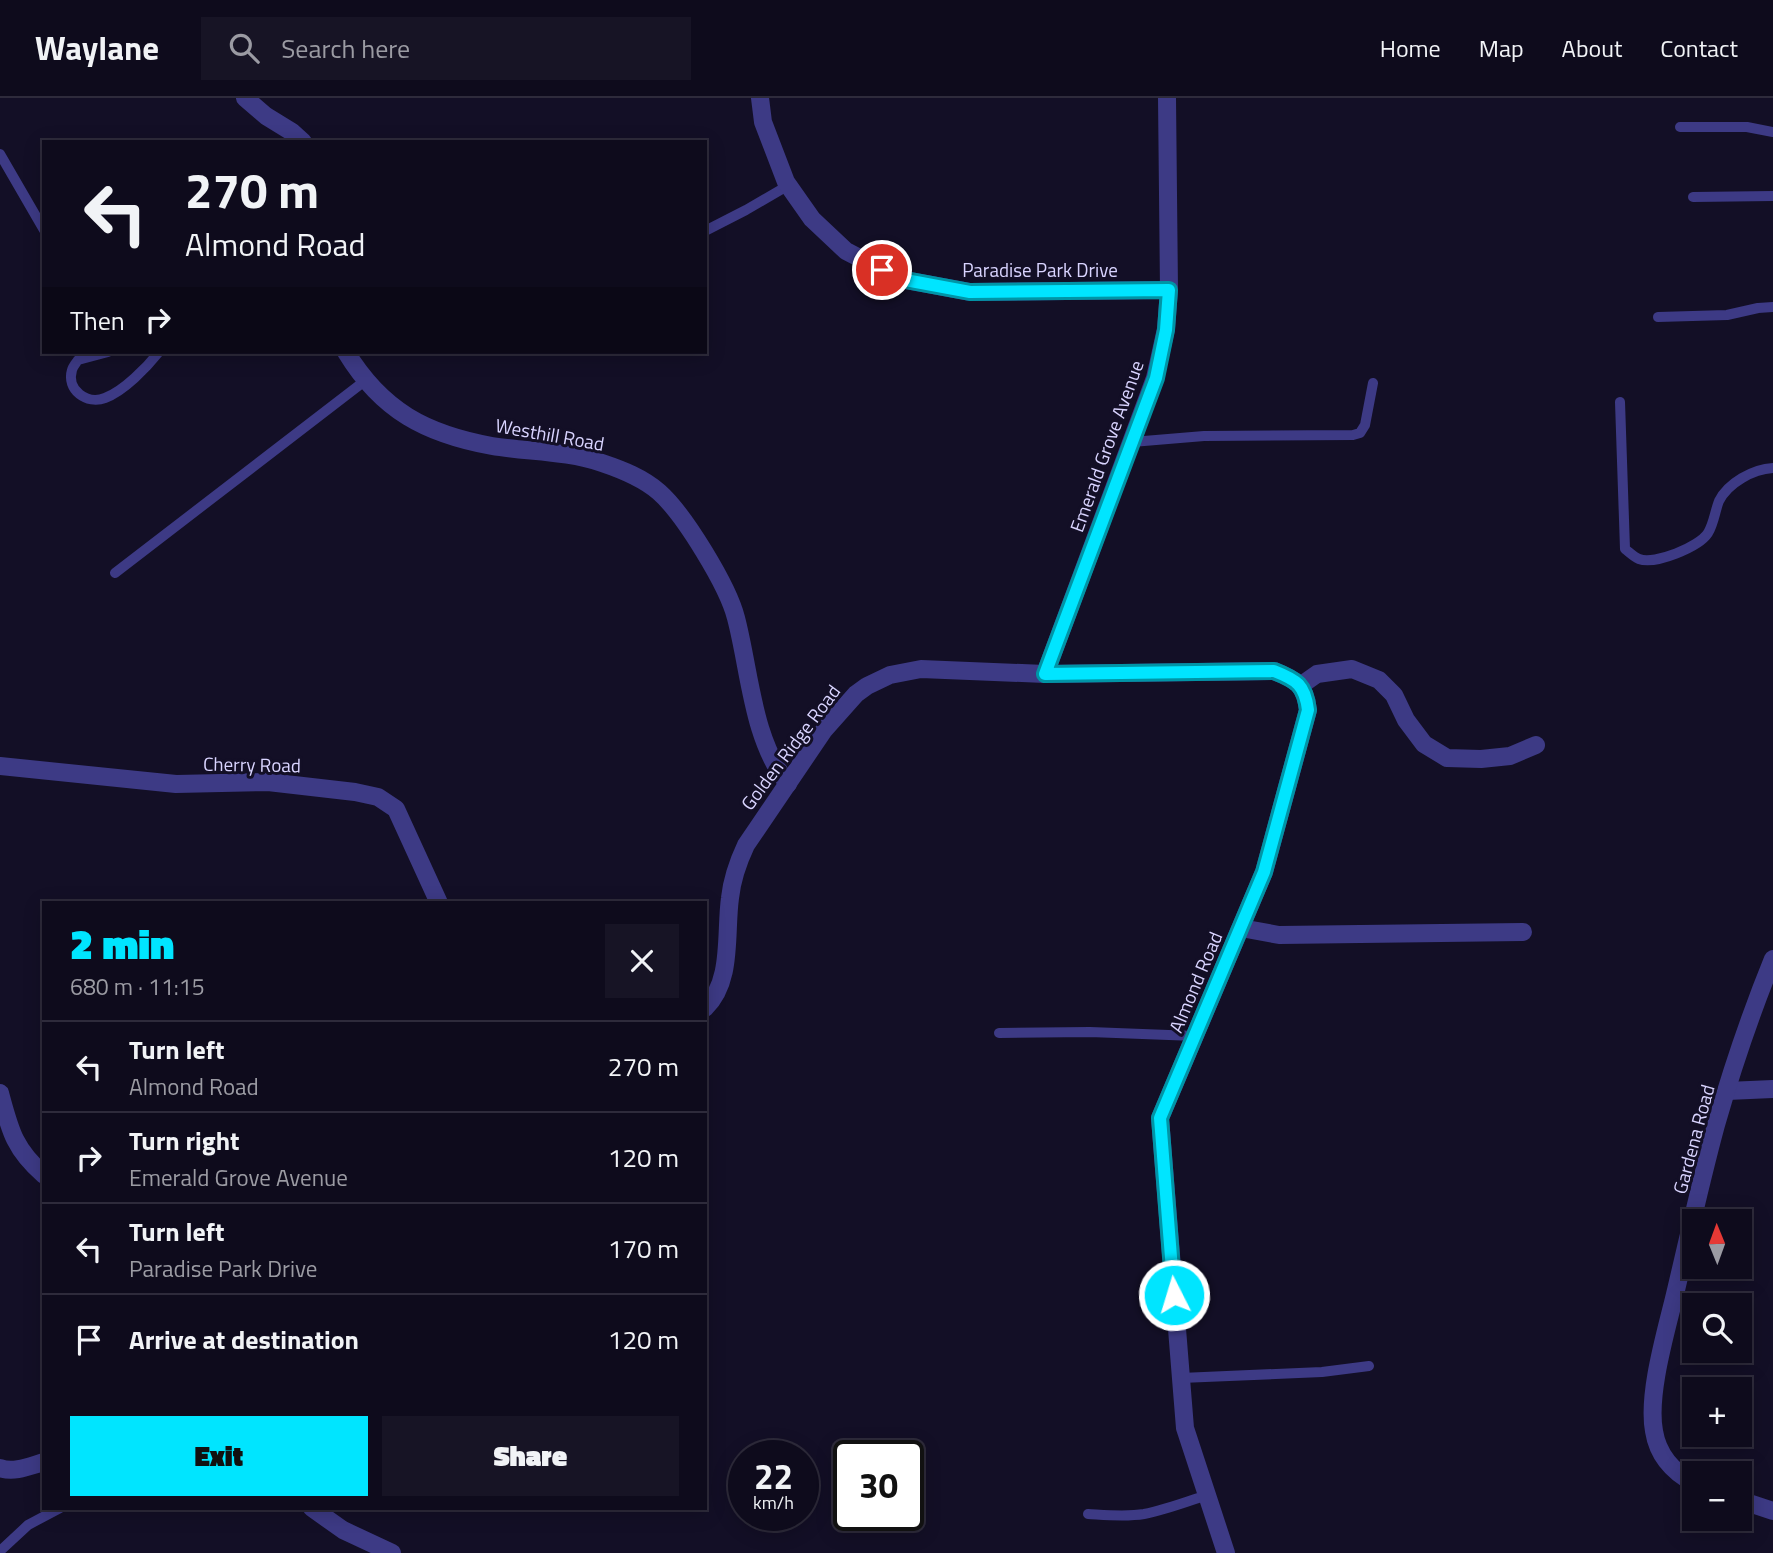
<!DOCTYPE html>
<meta charset="utf-8">
<style>
:root{--surface:#0e0b1c;--page:#171425;--text:#f1f3f6;--muted:#9b9ba3;--line:#2e2b3b;--accent:#00e5ff}
body{margin:0;font-family:"Titillium Web",sans-serif;background:var(--page);color:var(--text);height:100vh;display:flex;flex-direction:column;font-size:26px;white-space:nowrap}
*{box-sizing:border-box;margin:0}
p{font-size:23px;color:var(--muted)}
.icon{flex:none;width:38px;height:38px;fill:none;stroke:currentColor;stroke-width:2;stroke-linecap:round;stroke-linejoin:round}
.map{position:relative;flex:1;overflow:hidden}
.drawer{position:absolute;left:42px;top:803px;width:665px;height:609px;display:flex;flex-direction:column;background:var(--surface);border-radius:0px;box-shadow:0 4px 18px #0003,0 0 0 2px var(--line)}
.drawer>*{flex:none}
.banner{position:absolute;left:42px;top:42px;width:665px;height:214px;border-radius:0px;box-shadow:0 4px 18px #0003,0 0 0 2px var(--line);background:#0e0b1c;color:var(--text);overflow:hidden}
.needle{width:46px;rotate:359deg}
.tools{position:absolute;left:1682px;top:1111px;display:grid;gap:14px}
.tools a{display:grid;place-items:center;width:70px;height:70px;border-radius:0px;background:var(--surface);box-shadow:0 4px 18px #0003,0 0 0 2px var(--line);font-size:35px}
.speed{position:absolute;left:728px;top:1342px;display:flex;gap:14px;font-size:35px;font-weight:700;text-align:center}
.speed>*{display:grid;place-content:center;width:91px;height:91px;border-radius:50%;background:var(--surface);box-shadow:0 4px 18px #0003,0 0 0 2px var(--line);line-height:1}
.speed small{font-size:18px;font-weight:400}
.speed .limit{border:4px solid #111;border-radius:10px;background:#fff;color:#111}
.pin{position:absolute;display:grid;place-items:center;width:60px;height:60px;color:#fff;margin:-30px;border:4px solid #fff;border-radius:50%;box-shadow:0 2px 7px #0007}
.me{position:absolute;width:77px;margin:-38px;rotate:355deg;stroke-linejoin:round;filter:drop-shadow(0 0 5px #0008)}
.turn{display:flex;align-items:center;gap:24px;height:147px;padding:0 28px;font-size:32px}
.turn .icon{width:91px;height:91px;stroke-width:2.5}
.turn b{display:block;font-size:49px;line-height:60px}
.then{display:flex;align-items:center;height:66px;padding:0 28px;background:#0003;gap:14px;font-size:26px}
.round{display:grid;place-items:center;flex:none;width:74px;height:74px;border-radius:0px;background:var(--page)}
.head{display:flex;align-items:center;justify-content:space-between;height:119px;padding:0 28px}
h1{font-size:42px;font-weight:800;line-height:52px;color:var(--accent)}
.primary-button{display:flex;gap:14px;margin-top:auto;padding:14px 28px}
.primary-button a{flex:1;height:80px;border-radius:0px;background:var(--accent);color:#111;font-size:28px;font-weight:800;line-height:80px;text-align:center}
.primary-button a+a{background:var(--page);color:var(--text)}
ul{padding:0;list-style:none}
li{display:flex;align-items:center;gap:21px;height:91px;padding:0 28px;border-top:2px solid var(--line)}
li div{flex:1}
li b{display:block;font-size:26px}
li em{font-style:normal}
header{display:flex;align-items:center;gap:42px;box-sizing:border-box;height:98px;padding:0 35px;background:var(--surface);border-bottom:2px solid var(--line)}
header strong{font-size:33px}
nav{display:flex;gap:38px;margin-inline-start:auto;font-size:24px}
.search{width:490px;height:63px;background:var(--page);display:flex;align-items:center;gap:18px;box-sizing:border-box;padding:0 24px;border-radius:0px;color:var(--muted);font-size:26px}
.map>svg:first-child{display:block}
.lines{fill:none;stroke-linecap:round;stroke-linejoin:round}
.service{stroke:#3d3a85;stroke-width:10}
.minor{stroke:#3d3a85;stroke-width:18}
.tertiary{stroke:#3d3a85;stroke-width:18}
.route-casing{stroke:#0095a6;stroke-width:18}
.route{stroke:#00e5ff;stroke-width:12}
.labels{text-anchor:middle;dominant-baseline:central;stroke-width:6;stroke-linejoin:round;paint-order:stroke}
.street-label{font-size:19px;fill:#d9d4ff;stroke:#130f26}
</style>
<header>
<strong>Waylane</strong>
<div class="search"><svg class="icon" aria-label="search" viewBox="0 0 24 24"><circle cx="10" cy="10" r="6"/><path d="M15 15l6 6"/></svg>Search here</div>
<nav><a>Home</a><a>Map</a><a>About</a><a>Contact</a></nav>
</header>
<div class="map">
<svg width="1773" height="1455" viewBox="0 0 1773 1455">
<rect width="100%" height="100%" fill="#130f26"/>
<g class="lines">
<g class="service">
<polyline points="1680,29 1747,29 1773,34"/>
<polyline points="0,56 44,132"/>
<polyline points="1693,99 1773,98"/>
<polyline points="705,133 746,112 789,87"/>
<polyline points="1658,219 1727,217 1758,210 1773,209"/>
<path d="M108 254 78 262C76 265 73 268 72 272 66 292 87 307 105 300 124 293 147 269 159 254"/>
<path d="M1620 304 1625 451C1629 454 1634 459 1639 461 1655 467 1699 449 1708 435 1714 425 1715 413 1719 403 1728 385 1753 371 1773 370"/>
<polyline points="1132,344 1204,338 1353,337 1360,335 1365,327 1373,285"/>
<polyline points="115,475 366,282"/>
<polyline points="999,935 1090,934 1195,938"/>
<polyline points="1181,1280 1322,1274 1369,1268"/>
<path d="M1088 1416C1106 1417 1126 1419 1144 1416 1165 1412 1186 1404 1207 1397"/>
<polyline points="0,1453 28,1427 60,1410"/>
</g>
<g class="minor">
<polyline points="760,0 763,24 786,84 812,121 846,153 900,181 970,194 1169,192"/>
<path d="M1045 576 1274 573C1297 582 1305 587 1308 612L1264 774 1160 1020 1185 1330 1226 1455"/>
<polyline points="1300,588 1317,576 1352,571 1379,582 1394,597 1406,622 1424,646 1447,660 1481,661 1510,658 1536,647"/>
<polyline points="0,668 176,686 268,684 355,694 378,699 396,711 439,805"/>
<polyline points="1241,830 1279,837 1523,834"/>
<polyline points="1727,993 1773,991"/>
<path d="M0 995C10 1032 14 1051 44 1077"/>
<path d="M0 1370C14 1375 30 1368 44 1364"/>
<path d="M1694 1385C1673 1374 1658 1358 1654 1333 1647 1295 1667 1231 1676 1192 1689 1137 1701 1082 1716 1027 1732 971 1751 915 1773 861"/>
<polyline points="1740,1402 1773,1413"/>
</g>
<g class="tertiary">
<polyline points="245,0 266,18 292,34 303,44"/>
<path d="M346 254C382 313 426 336 492 348 529 354 567 353 602 365 623 372 643 380 659 394 684 416 728 488 736 520 750 573 752 641 788 686"/>
<path d="M705 910C733 883 725 836 730 800 732 781 738 764 746 747L824 632 856 596 867 588 890 577 921 571 1045 576 1155 280 1166 231 1169 192 1167 0"/>
<polyline points="312,1410 343,1432 392,1455"/>
</g>
</g>
<g class="lines">
<defs>
<path id="route" d="M882 172 900 181 970 194 1169 192 1166 232 1156 280 1045 576 1274 573C1297 582 1305 587 1308 612L1264 774 1160 1020 1174 1197"/>
</defs>
<use href="#route" class="route-casing"/>
<use href="#route" class="route"/>
</g>
<g class="labels">
<g class="street-label">
<text x="1040" y="171">Paradise Park Drive</text>
<text transform="translate(550 336) rotate(10)">Westhill Road</text>
<text transform="translate(1106 348) rotate(-70)">Emerald Grove Avenue</text>
<text transform="translate(790 649) rotate(-53)">Golden Ridge Road</text>
<text transform="translate(252 666) rotate(1)">Cherry Road</text>
<text transform="translate(1195 884) rotate(-67)">Almond Road</text>
<text transform="translate(1693 1041) rotate(-75)">Gardena Road</text>
</g>
</g>
</svg>
<div class="tools">
<a><svg class="needle" viewBox="-14 -14 28 28"><path d="M0-13l5 13h-10z" fill="#e53935"/><path d="M0 13l5-13h-10z" fill="#9b9ba3"/></svg></a>
<a><svg class="icon" aria-label="search" viewBox="0 0 24 24"><circle cx="10" cy="10" r="6"/><path d="M15 15l6 6"/></svg></a>
<a>+</a>
<a>−</a>
</div>
<div class="speed"><div>22<small>km/h</small></div><div class="limit">30</div></div>
<div class="pin" style="left:882px;top:172px;background:#d93025"><svg class="icon" aria-label="arrive" viewBox="0 0 24 24"><path d="M6 21V4h12l-3 4 3 4H6"/></svg></div>
<svg class="me" style="left:1174px;top:1197px" viewBox="-20 -20 40 40"><circle r="17" fill="#00e5ff" stroke="#fff" stroke-width="3"/><path d="M0-11L8 9 0 5-8 9z" fill="#fff"/></svg>
<div class="banner">
<div class="turn"><svg class="icon" aria-label="left" viewBox="0 0 24 24"><path d="M17 20v-9H6M10 6l-5 5 5 5"/></svg><div><b>270 m</b>Almond Road</div></div>
<div class="then">Then<svg class="icon" aria-label="right" viewBox="0 0 24 24"><path d="M7 20v-9h11M14 6l5 5-5 5"/></svg></div>
</div>
<section class="drawer">
<div class="head"><div><h1>2 min</h1><p>680 m · 11:15</p></div><a class="round"><svg class="icon" aria-label="close" viewBox="0 0 24 24"><path d="M6 6l12 12M18 6L6 18"/></svg></a></div>
<ul>
<li><svg class="icon" aria-label="left" viewBox="0 0 24 24"><path d="M17 20v-9H6M10 6l-5 5 5 5"/></svg><div><b>Turn left</b><p>Almond Road</p></div><em>270 m</em></li>
<li><svg class="icon" aria-label="right" viewBox="0 0 24 24"><path d="M7 20v-9h11M14 6l5 5-5 5"/></svg><div><b>Turn right</b><p>Emerald Grove Avenue</p></div><em>120 m</em></li>
<li><svg class="icon" aria-label="left" viewBox="0 0 24 24"><path d="M17 20v-9H6M10 6l-5 5 5 5"/></svg><div><b>Turn left</b><p>Paradise Park Drive</p></div><em>170 m</em></li>
<li><svg class="icon" aria-label="arrive" viewBox="0 0 24 24"><path d="M6 21V4h12l-3 4 3 4H6"/></svg><div><b>Arrive at destination</b></div><em>120 m</em></li>
</ul>
<div class="primary-button"><a>Exit</a><a>Share</a></div>
</section>
</div>
